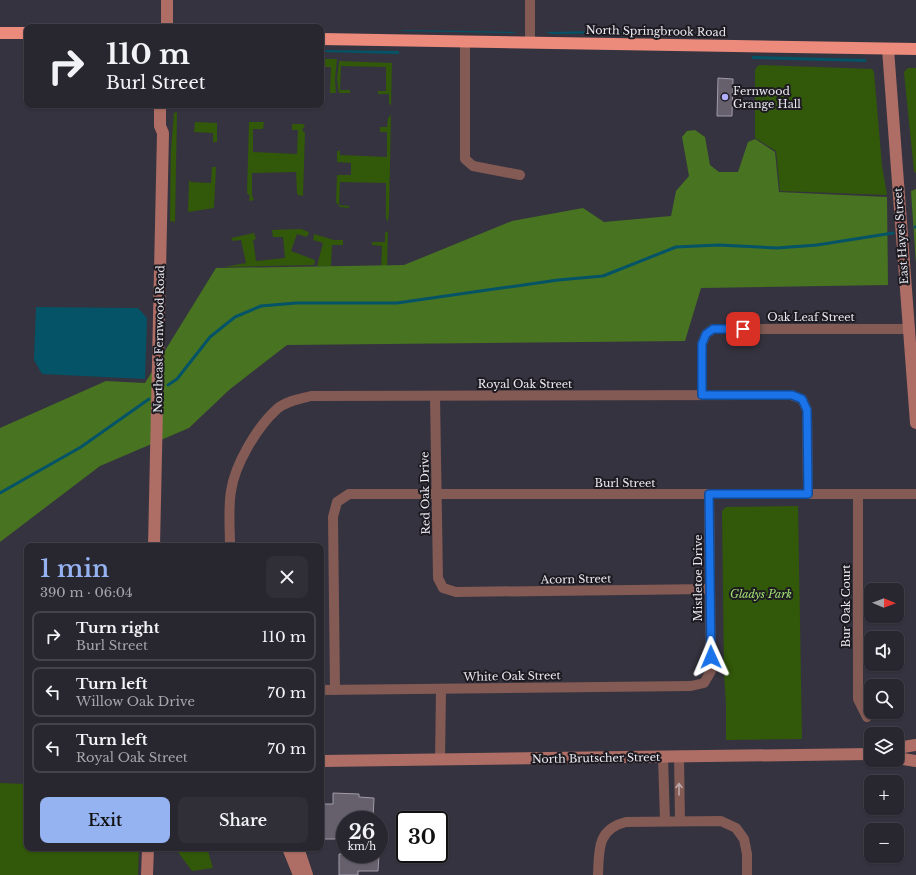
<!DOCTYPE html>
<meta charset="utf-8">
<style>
:root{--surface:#28262f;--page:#302e37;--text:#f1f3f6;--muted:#a5a5aa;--line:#44434b;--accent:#95b2f1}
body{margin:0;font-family:"Libre Baskerville",serif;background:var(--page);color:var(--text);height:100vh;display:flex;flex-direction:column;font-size:15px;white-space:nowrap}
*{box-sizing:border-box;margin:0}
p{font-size:13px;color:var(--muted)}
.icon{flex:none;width:22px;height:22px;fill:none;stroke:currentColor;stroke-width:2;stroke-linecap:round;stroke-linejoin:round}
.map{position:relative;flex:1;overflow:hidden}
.side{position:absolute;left:24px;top:543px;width:300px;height:308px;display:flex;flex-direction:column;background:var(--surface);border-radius:8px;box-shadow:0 1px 3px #0004,0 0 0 1px var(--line)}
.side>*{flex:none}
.banner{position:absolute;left:24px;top:24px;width:300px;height:84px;border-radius:8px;box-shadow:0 1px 3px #0004,0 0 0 1px var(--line);background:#28262f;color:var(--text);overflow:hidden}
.needle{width:26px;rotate:91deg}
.fabs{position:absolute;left:864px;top:583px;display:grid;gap:8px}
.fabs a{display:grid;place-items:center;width:40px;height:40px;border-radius:8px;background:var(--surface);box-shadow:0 1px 3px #0004,0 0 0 1px var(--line);font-size:20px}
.speed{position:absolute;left:336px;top:811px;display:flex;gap:8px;font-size:20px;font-weight:700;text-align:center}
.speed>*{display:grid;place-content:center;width:52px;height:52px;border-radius:50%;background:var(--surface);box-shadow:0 1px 3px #0004,0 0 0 1px var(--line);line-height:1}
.speed small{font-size:10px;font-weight:400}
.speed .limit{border:2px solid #111;border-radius:6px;background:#fff;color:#111}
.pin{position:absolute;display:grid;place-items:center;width:34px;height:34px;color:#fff;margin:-17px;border-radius:8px;box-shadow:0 2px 6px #0006}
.me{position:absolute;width:44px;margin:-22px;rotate:359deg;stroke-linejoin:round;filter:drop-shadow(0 0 3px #0008)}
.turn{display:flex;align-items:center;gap:14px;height:84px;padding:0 16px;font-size:18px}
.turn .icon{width:52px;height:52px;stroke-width:2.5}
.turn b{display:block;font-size:28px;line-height:34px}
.round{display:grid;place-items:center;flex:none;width:42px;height:42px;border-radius:8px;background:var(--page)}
.headline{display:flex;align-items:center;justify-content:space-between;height:68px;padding:0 16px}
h1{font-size:24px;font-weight:600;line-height:30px;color:var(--accent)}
.primary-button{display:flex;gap:8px;margin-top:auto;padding:8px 16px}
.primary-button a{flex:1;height:46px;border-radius:8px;background:var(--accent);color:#111;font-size:16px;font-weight:600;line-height:46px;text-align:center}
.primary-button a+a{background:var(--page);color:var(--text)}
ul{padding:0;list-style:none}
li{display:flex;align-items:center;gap:12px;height:50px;margin:0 8px 6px;padding:0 8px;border:2px solid var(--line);border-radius:8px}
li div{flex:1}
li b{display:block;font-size:15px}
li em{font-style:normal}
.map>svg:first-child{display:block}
.green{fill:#325809}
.forest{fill:#487321}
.water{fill:#045366}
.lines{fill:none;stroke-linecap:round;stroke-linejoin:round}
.stream{stroke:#045366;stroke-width:3}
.building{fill:#65606c;stroke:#a19ba9}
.street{stroke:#835a54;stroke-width:10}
.secondary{stroke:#ae6e65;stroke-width:12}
.highway{stroke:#ec8a7c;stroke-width:12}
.oneway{stroke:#bca8aa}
.route-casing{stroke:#114b97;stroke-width:10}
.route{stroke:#1a73e8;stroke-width:7}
.poi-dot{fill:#b0aefa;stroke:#1d1b21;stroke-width:1.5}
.labels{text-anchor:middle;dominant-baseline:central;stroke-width:4;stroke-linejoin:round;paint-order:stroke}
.street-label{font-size:11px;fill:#eae8f0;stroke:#1d1b21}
.poi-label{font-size:11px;fill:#eae8f0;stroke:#1d1b21;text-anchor:start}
.park-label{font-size:11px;font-style:italic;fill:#a2e074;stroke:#1d1b21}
</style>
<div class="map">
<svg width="916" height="875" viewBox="0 0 916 875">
<rect width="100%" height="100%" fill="#35333f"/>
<g class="green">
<polygon points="321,59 337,59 335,80 336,93 330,93 331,67 321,67"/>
<polygon points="339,61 392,63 391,106 389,103 389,94 378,94 378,91 386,91 386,67 341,66 340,90 350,90 350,93 339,93 337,80"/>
<polygon points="759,65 872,69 874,72 882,166 887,195 780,191 776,151 755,138 755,71 756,68"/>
<polygon points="908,68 916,68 916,173 914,171 904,72"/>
<polygon points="177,112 175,222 170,221 171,151 174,113"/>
<polygon points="391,115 389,211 388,222 386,218 386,183 340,182 339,205 349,206 349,208 340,207 336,202 337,175 351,175 351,163 337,162 337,151 340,151 340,155 387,157 387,132 380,132 380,127 387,127 388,118"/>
<polygon points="195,122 217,123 217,142 213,142 213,133 194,132"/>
<polygon points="249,122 264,122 263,129 253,129 253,152 297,154 298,130 292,130 292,124 303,124 305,126 302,130 305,133 303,196 298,195 297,193 296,172 252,173 252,195 254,200 250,201 249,200 250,196 247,193"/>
<polygon points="212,167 216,167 214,208 188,212 189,180 191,182 211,183"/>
<polygon points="301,229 309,232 307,237 297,234 291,251 315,260 314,265 224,267 246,263 241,240 233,241 231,238 254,233 256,239 253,240 256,261 285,258 283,237 273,237 272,230"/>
<polygon points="388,231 387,270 381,270 382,246 372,245 372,242 385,242 385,233"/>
<polygon points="314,234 334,240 343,240 343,245 332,245 331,266 317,266 323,243 313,240"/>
<polygon points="798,506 802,739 726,740 726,705 724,674 722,511 726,507"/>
<polygon points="0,783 27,784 27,848 139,848 138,875 0,875"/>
<polygon points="175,848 207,848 213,868 192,871"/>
</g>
<g class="forest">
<polygon points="695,130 705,137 710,165 719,172 738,172 748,142 755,139 775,152 779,192 887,197 888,285 701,288 685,341 287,345 229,390 189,428 100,466 0,542 0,428 106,381 145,383 216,268 404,265 512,221 583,208 604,222 671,216 676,191 689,176 682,137 687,131"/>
<polygon points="916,189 916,264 911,191"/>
</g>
<g class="water">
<polygon points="407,30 518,32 512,33 397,31"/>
<polygon points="597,31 645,32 646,33 552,34 545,32"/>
<polygon points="321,50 399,51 399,54 321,52"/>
<polygon points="752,56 866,59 866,62 752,59"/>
<polygon points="36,307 138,308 147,318 145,379 42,374 34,360"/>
</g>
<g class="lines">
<g class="stream">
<polyline points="915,227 916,227"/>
<polyline points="168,385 177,379 210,337 235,317 261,306 296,303 397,303 558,280 603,276 676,247 718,245 777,248 817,245 893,233"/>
<polyline points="0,493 81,447 149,399"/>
</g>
</g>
<g class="building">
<polygon points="718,78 733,79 732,116 717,116"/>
<polygon points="333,793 359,794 359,797 374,798 373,820 345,820 345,839 321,839 321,804 333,804"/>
<polygon points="339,854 379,854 378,871 358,871 358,875 339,875"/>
</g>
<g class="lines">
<g class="street">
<polyline points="465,42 465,159 473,166 520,175"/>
<polyline points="530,43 530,0"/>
<polyline points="702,395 702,344 706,334 713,329 908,329"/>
<polyline points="435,396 438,578 443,588 456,592 710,589"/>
<polyline points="858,494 858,699 867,717"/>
<path d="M230 546C230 528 228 509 231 491 235 464 257 427 277 409 286 401 300 399 311 396L791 395 802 399 807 410 808 494"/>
<polyline points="321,690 691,686 704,683 711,671 709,494"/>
<polyline points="335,690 333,517 337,502 349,494 916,494"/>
<polyline points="679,756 680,821"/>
<polyline points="663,757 665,821"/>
<polyline points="440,760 441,690"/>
<path d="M598 875C599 850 597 829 626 822L721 821 736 828 744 839 747 854V875"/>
</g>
<g class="secondary">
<polyline points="167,27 167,0"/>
<polyline points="888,49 916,423"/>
<polyline points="154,546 163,133 160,126 160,105"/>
<polyline points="897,748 916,745"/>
<polyline points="897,758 916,761"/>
<polyline points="321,761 871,754"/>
<polyline points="288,848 299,875"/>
<polyline points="298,848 307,875"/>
<polyline points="147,875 148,848"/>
</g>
<g class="highway">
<polyline points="0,33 27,33"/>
<polyline points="321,39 916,49"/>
</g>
</g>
<defs><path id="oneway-shaft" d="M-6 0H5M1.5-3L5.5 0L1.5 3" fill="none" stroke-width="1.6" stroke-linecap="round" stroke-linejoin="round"/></defs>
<use class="oneway" href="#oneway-shaft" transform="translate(679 789) rotate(-90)"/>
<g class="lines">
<defs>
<polyline id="route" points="711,657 709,494 808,494 807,410 802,399 792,395 702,395 702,344 706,334 713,329 743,329"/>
</defs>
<use href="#route" class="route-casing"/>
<use href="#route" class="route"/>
</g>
<circle class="poi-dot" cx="725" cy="97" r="4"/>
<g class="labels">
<g class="street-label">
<text transform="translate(656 31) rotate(1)">North Springbrook Road</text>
<text transform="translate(901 236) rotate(-94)">East Hayes Street</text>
<text x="811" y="317">Oak Leaf Street</text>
<text transform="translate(159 339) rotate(-89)">Northeast Fernwood Road</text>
<text x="525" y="384">Royal Oak Street</text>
<text x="625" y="483">Burl Street</text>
<text transform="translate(425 493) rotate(-91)">Red Oak Drive</text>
<text transform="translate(698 578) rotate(-90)">Mistletoe Drive</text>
<text transform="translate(576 579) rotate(-1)">Acorn Street</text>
<text transform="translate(846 606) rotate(-90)">Bur Oak Court</text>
<text transform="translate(512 676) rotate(-1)">White Oak Street</text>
<text transform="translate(596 758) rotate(-1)">North Brutscher Street</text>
</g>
<g class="poi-label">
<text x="733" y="91">Fernwood<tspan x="733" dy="13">Grange Hall</tspan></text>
</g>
<g class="park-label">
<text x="761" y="594">Gladys Park</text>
</g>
</g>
</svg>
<div class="fabs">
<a><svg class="needle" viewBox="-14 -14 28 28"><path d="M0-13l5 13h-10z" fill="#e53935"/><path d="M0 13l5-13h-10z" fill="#a5a5aa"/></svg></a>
<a><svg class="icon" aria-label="sound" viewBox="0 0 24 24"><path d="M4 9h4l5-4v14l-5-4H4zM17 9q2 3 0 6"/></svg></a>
<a><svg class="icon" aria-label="search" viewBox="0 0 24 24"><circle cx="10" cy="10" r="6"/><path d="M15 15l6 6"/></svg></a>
<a><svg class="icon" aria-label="layers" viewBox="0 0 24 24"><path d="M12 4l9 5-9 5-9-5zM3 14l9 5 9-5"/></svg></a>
<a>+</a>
<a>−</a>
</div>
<div class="speed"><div>26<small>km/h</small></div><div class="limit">30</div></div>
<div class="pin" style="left:743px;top:329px;background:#d93025"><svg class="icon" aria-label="arrive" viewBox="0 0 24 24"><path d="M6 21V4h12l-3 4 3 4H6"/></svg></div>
<svg class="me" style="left:711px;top:657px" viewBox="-20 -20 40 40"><path d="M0-17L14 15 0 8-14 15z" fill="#1a73e8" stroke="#fff" stroke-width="4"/></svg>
<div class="banner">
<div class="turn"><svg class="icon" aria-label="right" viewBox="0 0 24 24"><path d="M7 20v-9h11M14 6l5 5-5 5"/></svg><div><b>110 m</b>Burl Street</div></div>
</div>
<section class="side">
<div class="headline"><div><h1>1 min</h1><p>390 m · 06:04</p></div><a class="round"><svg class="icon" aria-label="close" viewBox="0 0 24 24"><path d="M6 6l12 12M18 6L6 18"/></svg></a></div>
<ul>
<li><svg class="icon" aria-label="right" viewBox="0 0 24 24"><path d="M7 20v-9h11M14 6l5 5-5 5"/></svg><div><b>Turn right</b><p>Burl Street</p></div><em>110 m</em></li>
<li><svg class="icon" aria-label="left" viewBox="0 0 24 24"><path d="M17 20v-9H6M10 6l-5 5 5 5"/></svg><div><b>Turn left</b><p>Willow Oak Drive</p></div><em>70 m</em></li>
<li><svg class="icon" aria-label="left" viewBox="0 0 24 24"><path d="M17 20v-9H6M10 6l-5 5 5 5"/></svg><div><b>Turn left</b><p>Royal Oak Street</p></div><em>70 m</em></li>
</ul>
<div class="primary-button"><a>Exit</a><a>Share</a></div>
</section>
</div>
